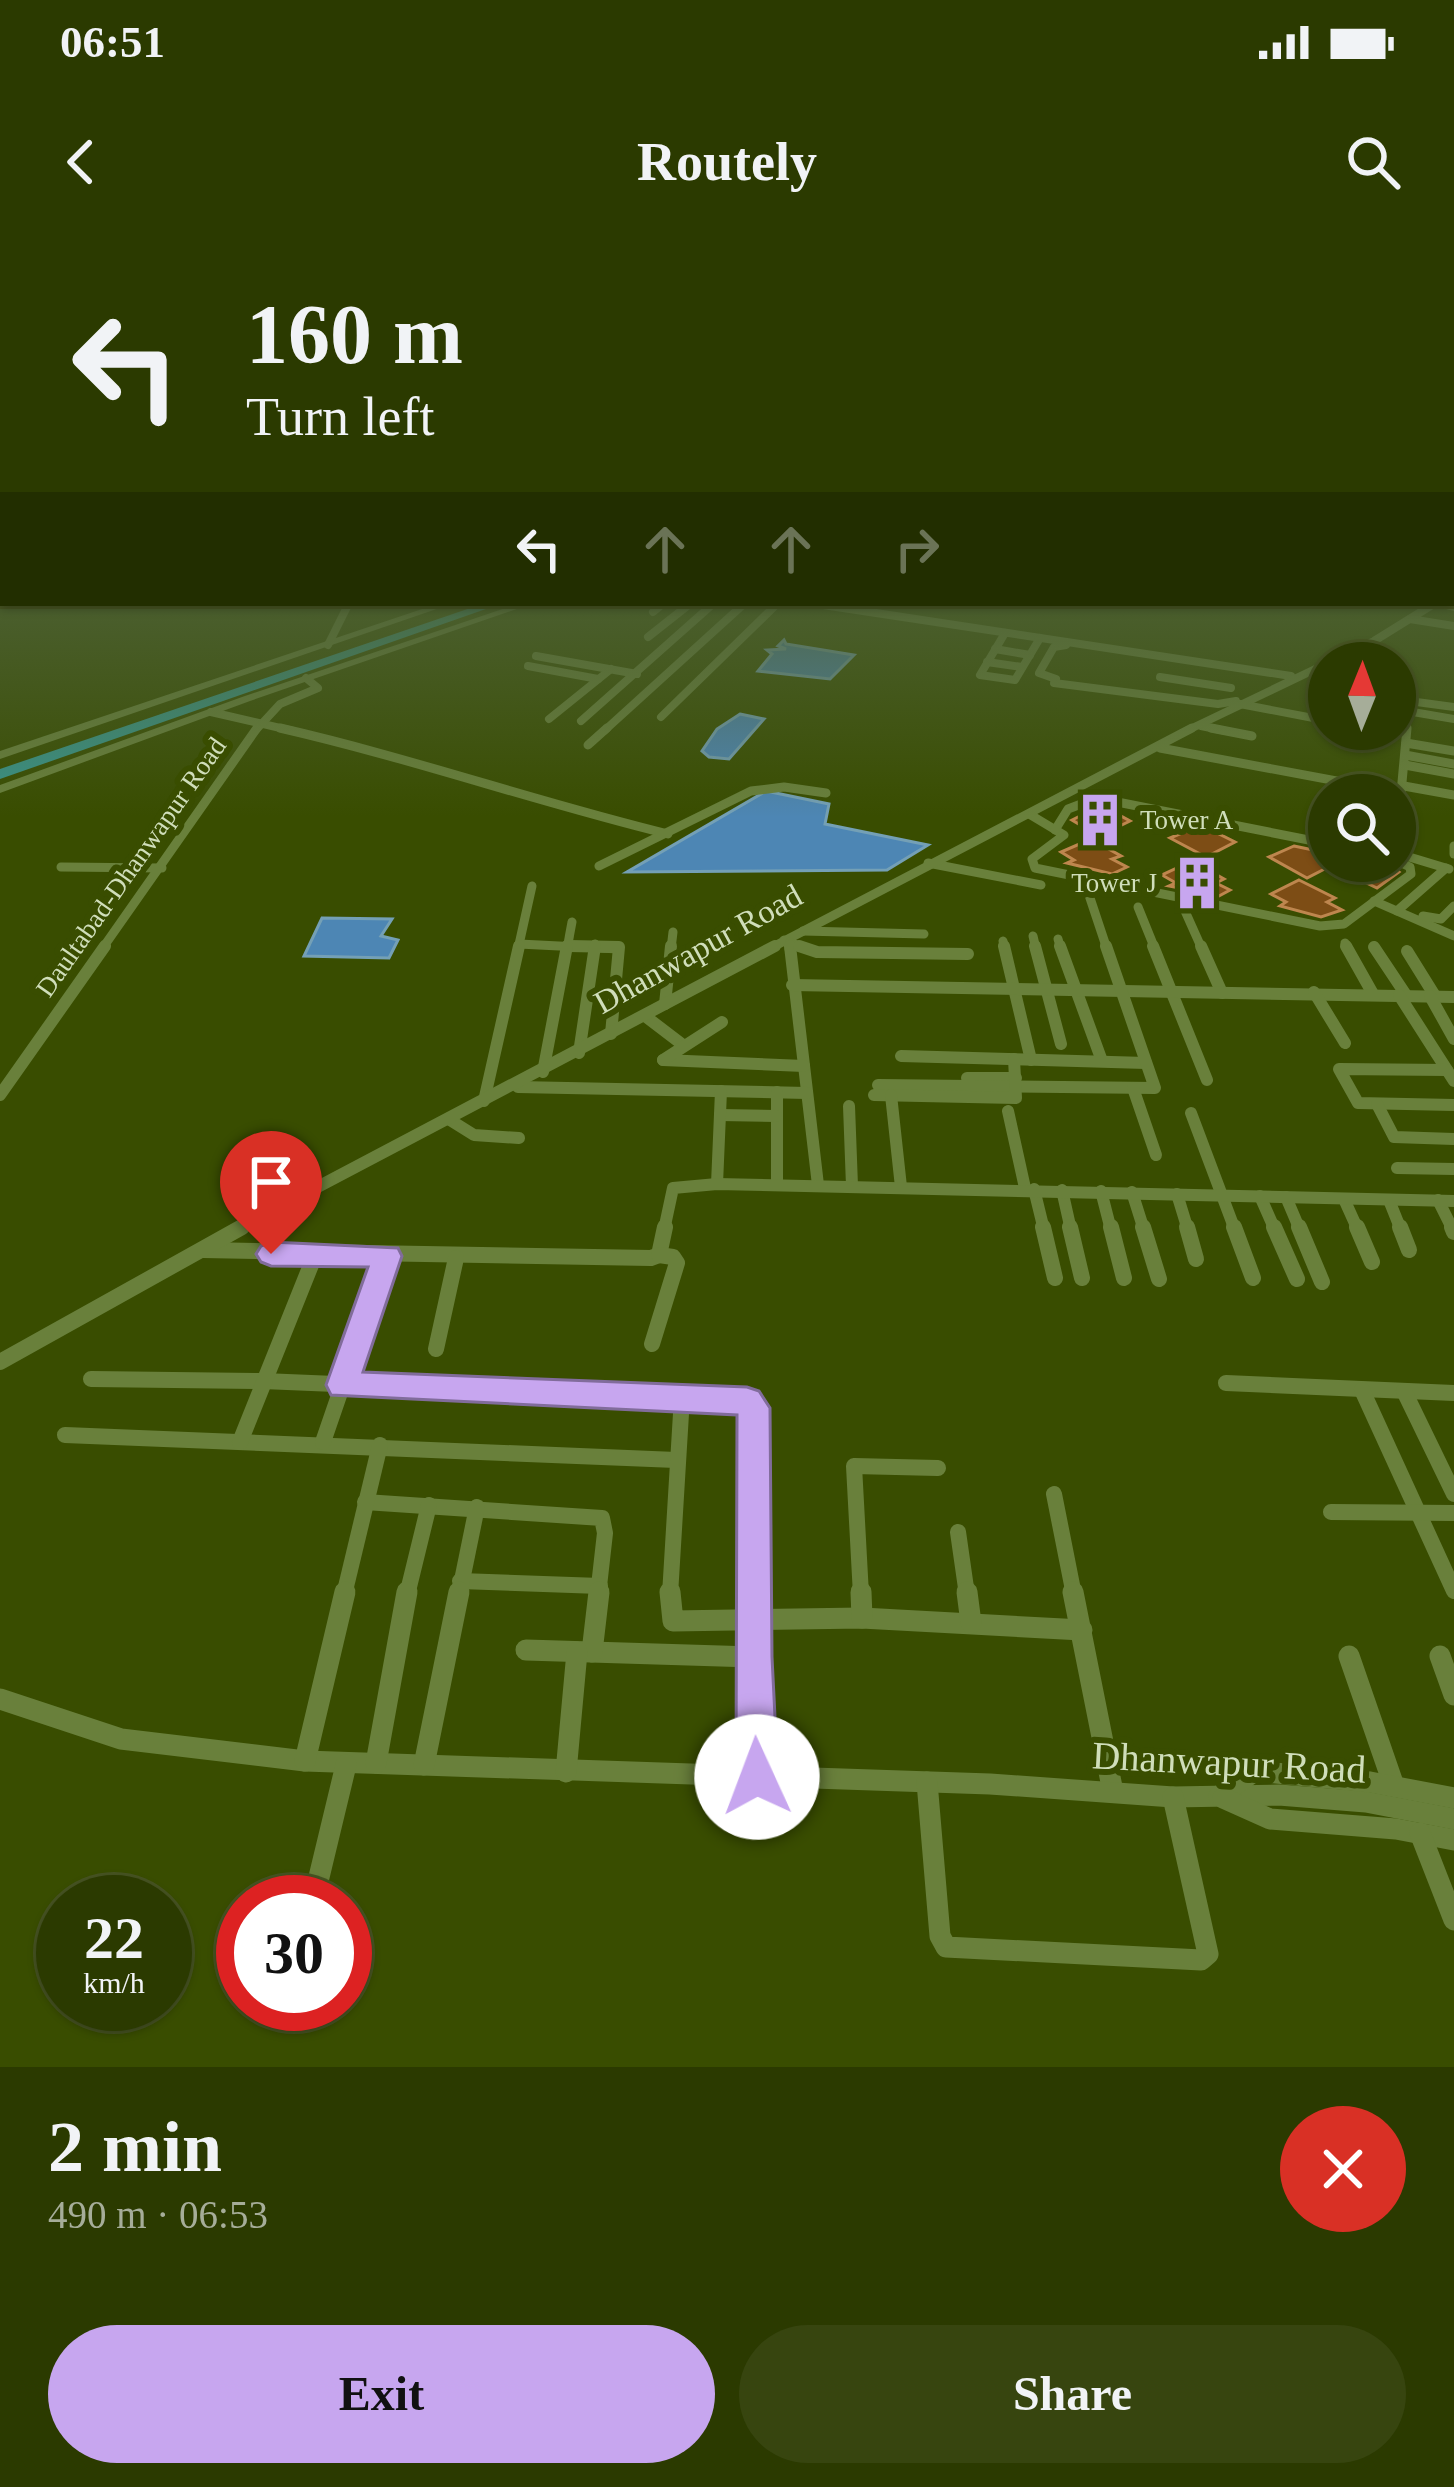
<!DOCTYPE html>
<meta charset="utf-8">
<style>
:root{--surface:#2b3a00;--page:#37450f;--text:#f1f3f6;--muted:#a6ad99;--line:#475422;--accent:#c7a6ef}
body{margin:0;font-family:"Times New Roman",serif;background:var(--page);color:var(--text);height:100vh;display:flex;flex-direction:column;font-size:45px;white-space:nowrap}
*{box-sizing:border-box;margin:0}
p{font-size:39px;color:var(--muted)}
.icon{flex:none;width:66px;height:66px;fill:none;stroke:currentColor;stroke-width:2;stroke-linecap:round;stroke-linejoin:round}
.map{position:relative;height:1827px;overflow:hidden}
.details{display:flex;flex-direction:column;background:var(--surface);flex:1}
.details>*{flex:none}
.hud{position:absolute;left:0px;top:0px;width:1455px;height:366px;box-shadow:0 3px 9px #0004,0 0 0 3px var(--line);background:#2b3a00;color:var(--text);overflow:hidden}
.needle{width:78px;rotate:1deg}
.fabs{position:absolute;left:1308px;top:402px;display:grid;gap:24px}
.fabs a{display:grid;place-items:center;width:108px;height:108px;border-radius:50%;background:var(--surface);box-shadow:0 3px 9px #0004,0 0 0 3px var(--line);font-size:60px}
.speed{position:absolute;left:36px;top:1635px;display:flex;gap:24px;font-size:60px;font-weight:700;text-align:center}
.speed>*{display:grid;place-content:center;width:156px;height:156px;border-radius:50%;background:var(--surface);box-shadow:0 3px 9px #0004,0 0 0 3px var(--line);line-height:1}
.speed small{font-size:30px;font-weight:400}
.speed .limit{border:18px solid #d22;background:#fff;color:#111}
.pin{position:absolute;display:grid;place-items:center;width:102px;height:102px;color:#fff;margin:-123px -51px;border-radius:50% 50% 50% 0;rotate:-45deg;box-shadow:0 0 12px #0007}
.pin .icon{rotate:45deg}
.me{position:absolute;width:132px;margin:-66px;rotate:358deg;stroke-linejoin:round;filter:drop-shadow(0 0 9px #0008)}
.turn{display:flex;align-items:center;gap:42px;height:252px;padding:0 48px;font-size:54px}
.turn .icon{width:156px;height:156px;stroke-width:2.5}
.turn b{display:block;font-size:84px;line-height:102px}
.lanes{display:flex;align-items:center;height:114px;padding:0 48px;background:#0003;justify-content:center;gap:60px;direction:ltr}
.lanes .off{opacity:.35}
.round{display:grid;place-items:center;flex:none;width:126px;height:126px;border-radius:63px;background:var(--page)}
.summary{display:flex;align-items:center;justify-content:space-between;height:204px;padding:0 48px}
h1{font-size:72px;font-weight:700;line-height:90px}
.button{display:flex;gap:24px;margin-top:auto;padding:24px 48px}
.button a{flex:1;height:138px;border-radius:72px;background:var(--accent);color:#111;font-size:48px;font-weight:700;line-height:138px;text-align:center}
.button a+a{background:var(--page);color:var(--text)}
.status{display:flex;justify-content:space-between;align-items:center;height:84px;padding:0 60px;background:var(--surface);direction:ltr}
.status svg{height:33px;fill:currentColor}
header{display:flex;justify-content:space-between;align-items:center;height:156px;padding:0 48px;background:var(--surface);font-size:54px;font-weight:700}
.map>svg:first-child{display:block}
.water{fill:#4d86b4;stroke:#74a0b6;stroke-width:3}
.building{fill:#7d4d15;stroke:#be864e;stroke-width:3}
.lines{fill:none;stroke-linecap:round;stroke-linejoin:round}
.street-far4{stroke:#69803b;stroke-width:8}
.street-far3{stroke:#69803b;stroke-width:9}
.street-far2{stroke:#69803b;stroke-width:12}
.street-far1{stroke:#69803b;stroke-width:16}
.street{stroke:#69803b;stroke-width:21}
.secondary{fill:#69803b;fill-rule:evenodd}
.highway{fill:#399389;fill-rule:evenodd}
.route{fill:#c7a6ef;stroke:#816c9b;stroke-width:3}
.labels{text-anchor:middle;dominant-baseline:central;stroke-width:12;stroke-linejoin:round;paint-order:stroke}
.far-poi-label{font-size:27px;fill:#d0deba;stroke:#394d00;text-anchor:start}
.far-street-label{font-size:27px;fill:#d0deba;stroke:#394d00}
.street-label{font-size:33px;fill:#d0deba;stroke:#394d00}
.near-street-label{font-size:39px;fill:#d0deba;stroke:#394d00}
</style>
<div class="status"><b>06:51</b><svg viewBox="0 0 49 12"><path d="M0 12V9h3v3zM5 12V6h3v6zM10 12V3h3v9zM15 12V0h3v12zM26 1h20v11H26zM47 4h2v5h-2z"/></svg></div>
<header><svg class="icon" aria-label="back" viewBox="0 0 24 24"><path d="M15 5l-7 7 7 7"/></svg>Routely<svg class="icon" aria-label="search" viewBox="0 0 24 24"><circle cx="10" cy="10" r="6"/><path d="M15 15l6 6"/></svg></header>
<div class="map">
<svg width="1454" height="1827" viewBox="0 0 1454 1827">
<rect width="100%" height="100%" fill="#394d00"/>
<g class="water">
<polygon points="784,400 786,404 854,415 830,439 758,431 772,414 767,410 786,409 778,406"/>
<polygon points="740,474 764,479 729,519 709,517 702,511 717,489"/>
<polygon points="766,551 829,564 825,584 928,605 887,630 627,632"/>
<polygon points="322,678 392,679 381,696 398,700 389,718 304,716"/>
</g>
<g class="building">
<polygon points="1098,567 1108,569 1130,581 1099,596 1072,580"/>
<polygon points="1196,587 1211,590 1235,602 1206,617 1170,598"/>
<polygon points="1091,599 1121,616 1112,619 1127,627 1112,634 1067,623 1074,620 1061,612"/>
<polygon points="1294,606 1313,610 1338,622 1307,638 1269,617"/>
<polygon points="1192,621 1224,639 1216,643 1230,650 1219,656 1169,646 1176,643 1162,635"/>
<polygon points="1350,621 1385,621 1399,632 1377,648 1344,632"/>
<polygon points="1299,640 1335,658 1327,662 1342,670 1321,677 1280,666 1286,662 1271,654"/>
</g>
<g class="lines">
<g class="street-far4">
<polyline points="603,363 635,363"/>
<polyline points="810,363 1291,436"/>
<polyline points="1446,363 1454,365"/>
<polyline points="653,372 664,363"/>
<polyline points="1410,379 1454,386"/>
<polyline points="1005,393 980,435 1015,440 1040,398"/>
<polyline points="648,397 691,363"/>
<polyline points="328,405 349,363"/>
<polyline points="995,409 1030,415"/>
<polyline points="536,416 637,434"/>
<polyline points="987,422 1022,427"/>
<polyline points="528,426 598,439"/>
<polyline points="1160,437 1231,448"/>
<polyline points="1056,439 1039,433 1054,407 1066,405"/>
<polyline points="1054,443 1218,464 1236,461"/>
<polyline points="1240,464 1329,481"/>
<polyline points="1407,471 1454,479"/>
<polyline points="211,472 293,491"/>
<polyline points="661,477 778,363"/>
<polyline points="549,479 611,429"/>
<polyline points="581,481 714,363"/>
<polyline points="1201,486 1226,491"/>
<polyline points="1370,489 1380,491"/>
<polyline points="255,491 280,464 318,448 306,438"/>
<polyline points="604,491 745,363"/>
<polyline points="1186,491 1374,401 1432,365"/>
<polyline points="1406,491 1409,461 1454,467"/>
</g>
<g class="street-far3">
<path d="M280 488C411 518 537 562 668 594"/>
<polyline points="1211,488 1252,496"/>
<polyline points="1370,489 1390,493"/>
<polyline points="1406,503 1454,511"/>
<polyline points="588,505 607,488"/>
<polyline points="1160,508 1401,553 1407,488"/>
<polyline points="1405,515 1454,524"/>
<polyline points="1405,525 1454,534"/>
<polyline points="1404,546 1454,555"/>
<polyline points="1029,574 1064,595 1032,619 1035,628 1320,686 1344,684 1411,634 1410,627 1395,620"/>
<polyline points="1055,590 1068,569 1097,558 1329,604"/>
<polyline points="1454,606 1454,614"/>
<polyline points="1396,613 1449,629"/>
<polyline points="928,623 1041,645"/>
<polyline points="599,626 751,551 784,547 826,553"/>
<polyline points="61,627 162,628"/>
<polyline points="1089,655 1107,709"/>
<polyline points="1374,661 1454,696"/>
<polyline points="1138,667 1155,709"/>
<polyline points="1185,671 1202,709"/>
<polyline points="1397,671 1446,628"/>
<polyline points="1423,676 1441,679 1454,666"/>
<polyline points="803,691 924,694"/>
<polyline points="1033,696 1036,709"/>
<polyline points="1058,699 1061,709"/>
<polyline points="784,700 807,709"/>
<polyline points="1003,701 1005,709"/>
<polyline points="1345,703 1348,709"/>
<polyline points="519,704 619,709"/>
<polyline points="102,709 257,488"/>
<polyline points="518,709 532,646"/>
<polyline points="567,709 572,682"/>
<polyline points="594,709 595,704"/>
<polyline points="671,709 673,692"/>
<polyline points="769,709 1192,488"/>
<polyline points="789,709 790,702"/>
</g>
<g class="street-far2">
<polyline points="569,706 619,707 611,794"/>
<polyline points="790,706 818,945"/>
<polyline points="799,706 817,712 968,714"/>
<polyline points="1004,706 1031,820"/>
<polyline points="1035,706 1061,804"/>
<polyline points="1060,706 1102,821"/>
<polyline points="1153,706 1207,840"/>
<polyline points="1201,706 1222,753"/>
<polyline points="1346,706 1373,754"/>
<polyline points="1374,707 1406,755"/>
<polyline points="1407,711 1435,756"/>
<polyline points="792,745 1454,757"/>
<polyline points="1314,752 1345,803"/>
<polyline points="1399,755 1454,841"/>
<polyline points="1430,756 1454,799"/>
<polyline points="665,764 671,706"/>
<polyline points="645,776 683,805"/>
<polyline points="579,813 595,706"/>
<polyline points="901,816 1146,823"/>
<polyline points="663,820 804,826"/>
<polyline points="663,820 722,782"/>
<polyline points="1447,830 1339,829 1358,863 1454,865"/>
<polyline points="543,832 567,706"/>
<polyline points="967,838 1016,838"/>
<polyline points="878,845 1155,848 1106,706"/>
<polyline points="518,847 807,853"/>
<polyline points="1133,848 1156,915"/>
<polyline points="777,852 777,945"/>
<polyline points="0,855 105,706"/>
<polyline points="874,855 1016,858 1014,819"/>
<polyline points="891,855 901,947"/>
<polyline points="484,861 519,706"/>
<polyline points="1377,864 1394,897 1454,899"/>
<polyline points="849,866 852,946"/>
<polyline points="1008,871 1025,948"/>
<polyline points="1191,873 1235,990"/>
<polyline points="720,875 776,876"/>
<polyline points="450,880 474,895 519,898"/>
<polyline points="1397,928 1454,929"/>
<polyline points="717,944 721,851"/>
<polyline points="1034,949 1044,990"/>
<polyline points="1062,950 1071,990"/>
<polyline points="1101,951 1111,990"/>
<polyline points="1132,952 1144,990"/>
<polyline points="1177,954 1188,990"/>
<polyline points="1260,956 1275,990"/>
<polyline points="1286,957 1300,990"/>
<polyline points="1344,959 1358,990"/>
<polyline points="1389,960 1401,990"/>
<polyline points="1438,960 1453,990"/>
<polyline points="236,990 775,706"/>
<polyline points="664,990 673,948 717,944 1454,961"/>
</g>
<g class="street-far1">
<polyline points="1043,987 1055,1038"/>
<polyline points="1070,987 1082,1038"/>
<polyline points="1111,987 1124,1038"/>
<polyline points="1143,987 1159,1039"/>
<polyline points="1187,987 1196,1019"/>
<polyline points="1234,987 1253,1038"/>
<polyline points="1274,987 1297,1039"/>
<polyline points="1299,987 1322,1042"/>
<polyline points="1357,987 1372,1022"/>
<polyline points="1400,987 1409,1010"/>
<polyline points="1452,987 1454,992"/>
<polyline points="203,1010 651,1018 659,1015 665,987"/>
<polyline points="652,1104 677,1023 673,1017 659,1015"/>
<polyline points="436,1109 456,1018"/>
<polyline points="0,1122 242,987"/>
<polyline points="91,1139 263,1141 747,1161 754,1168 752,1355"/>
<polyline points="1226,1143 1454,1153"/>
<polyline points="1362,1150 1454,1351"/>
<polyline points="1404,1151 1454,1254"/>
<polyline points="65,1195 676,1220"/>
<polyline points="240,1202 315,1015"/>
<polyline points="323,1202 387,1016"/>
<polyline points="1054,1254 1074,1355"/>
<polyline points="365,1262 602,1278 605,1293 598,1355"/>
<polyline points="1331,1272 1454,1273"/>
<polyline points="958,1292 967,1355"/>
<polyline points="460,1341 600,1346"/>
<polyline points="344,1355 380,1205"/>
<polyline points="407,1355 429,1265"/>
<polyline points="459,1355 477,1267"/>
<polyline points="670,1355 682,1157"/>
<polyline points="861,1355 854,1226 938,1228"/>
</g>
<g class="street">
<polyline points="670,1352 673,1381 862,1378 1082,1390"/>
<polyline points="752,1352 757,1537"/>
<polyline points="861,1352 862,1378"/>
<polyline points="967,1352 971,1383"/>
<polyline points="1073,1352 1113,1552"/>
<polyline points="526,1410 753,1417"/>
<polyline points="592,1412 599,1352"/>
<polyline points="1349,1416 1394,1546"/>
<polyline points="1440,1416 1454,1455"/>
<polyline points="0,1459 121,1499 305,1521 990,1544 1173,1557 1279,1555 1366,1562 1454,1579"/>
<polyline points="305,1521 345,1352"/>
<polyline points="376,1523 407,1352"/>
<polyline points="424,1525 459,1352"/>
<polyline points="566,1532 577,1412"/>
<polyline points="927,1542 940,1696 946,1707 1201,1720 1208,1714 1173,1557"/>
<polyline points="1219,1556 1255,1531 1370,1542 1454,1558"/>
<polyline points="1223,1558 1270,1579 1396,1589 1454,1600"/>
<polyline points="1420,1593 1454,1680"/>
<polyline points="313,1662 346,1525"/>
</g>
<g class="secondary">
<polygon points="1454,349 1454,355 1452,356 1452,350"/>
<polygon points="440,363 454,363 0,519 0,511"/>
<polygon points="520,363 534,363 250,461 0,553 0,545 242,457"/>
<polygon points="1428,363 1454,365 1454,371 1430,365"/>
</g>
<polygon class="highway" points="485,363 503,363 0,539 0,529"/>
</g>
<linearGradient id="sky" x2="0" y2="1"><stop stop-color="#1f2a00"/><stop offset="0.56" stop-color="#4e6237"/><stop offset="1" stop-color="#4e6237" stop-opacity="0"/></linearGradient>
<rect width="1454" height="577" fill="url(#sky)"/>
<polygon class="route" points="271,1002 398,1008 402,1016 363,1132 747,1147 759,1151 770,1168 772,1417 778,1537 772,1552 757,1558 742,1552 736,1537 737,1175 331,1155 326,1145 368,1027 271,1026 261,1022 256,1014 261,1006"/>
<defs>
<symbol id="building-bare" viewBox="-9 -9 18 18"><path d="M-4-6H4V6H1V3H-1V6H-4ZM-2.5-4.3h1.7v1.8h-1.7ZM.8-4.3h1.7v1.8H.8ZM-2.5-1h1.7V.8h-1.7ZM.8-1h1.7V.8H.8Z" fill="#c7a6ef" stroke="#394d00" stroke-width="2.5" paint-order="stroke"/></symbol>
</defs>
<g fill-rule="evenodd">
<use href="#building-bare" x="1062" y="542" width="76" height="76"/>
<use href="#building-bare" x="1159" y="605" width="76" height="76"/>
</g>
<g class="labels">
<g class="far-poi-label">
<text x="1140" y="580">Tower A</text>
<text x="1157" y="643" text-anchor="end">Tower J</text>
</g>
<g class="far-street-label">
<text transform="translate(131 627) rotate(-55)">Daultabad-Dhanwapur Road</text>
</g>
<g class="street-label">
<text transform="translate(698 709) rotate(-29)">Dhanwapur Road</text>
</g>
<g class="near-street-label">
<text transform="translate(1229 1522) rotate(3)">Dhanwapur Road</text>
</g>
</g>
</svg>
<div class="fabs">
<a><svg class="needle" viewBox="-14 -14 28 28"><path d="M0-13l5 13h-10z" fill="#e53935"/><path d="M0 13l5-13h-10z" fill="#a6ad99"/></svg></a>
<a><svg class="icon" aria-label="search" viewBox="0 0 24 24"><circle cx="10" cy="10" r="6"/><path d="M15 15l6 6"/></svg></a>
</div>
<div class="speed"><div>22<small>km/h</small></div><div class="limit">30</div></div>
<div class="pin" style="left:271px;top:1014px;background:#d93025"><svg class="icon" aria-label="arrive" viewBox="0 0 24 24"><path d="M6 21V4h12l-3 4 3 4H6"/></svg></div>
<svg class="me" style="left:757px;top:1537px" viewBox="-20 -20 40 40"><circle r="19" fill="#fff"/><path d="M0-13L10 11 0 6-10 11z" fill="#c7a6ef"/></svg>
<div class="hud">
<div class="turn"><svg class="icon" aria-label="left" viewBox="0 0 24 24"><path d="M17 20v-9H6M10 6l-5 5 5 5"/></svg><div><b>160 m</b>Turn left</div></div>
<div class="lanes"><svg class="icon" aria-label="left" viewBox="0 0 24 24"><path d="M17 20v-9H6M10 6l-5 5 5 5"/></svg><svg class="icon off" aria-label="ahead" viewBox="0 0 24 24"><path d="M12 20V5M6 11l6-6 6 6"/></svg><svg class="icon off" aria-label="ahead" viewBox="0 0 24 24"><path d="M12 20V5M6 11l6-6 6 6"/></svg><svg class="icon off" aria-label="right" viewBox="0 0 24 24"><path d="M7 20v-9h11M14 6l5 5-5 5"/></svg></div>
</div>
</div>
<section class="details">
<div class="summary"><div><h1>2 min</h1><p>490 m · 06:53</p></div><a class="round" style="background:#d93025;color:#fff"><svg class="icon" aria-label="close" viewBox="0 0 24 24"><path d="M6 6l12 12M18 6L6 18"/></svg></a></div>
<div class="button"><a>Exit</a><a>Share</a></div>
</section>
